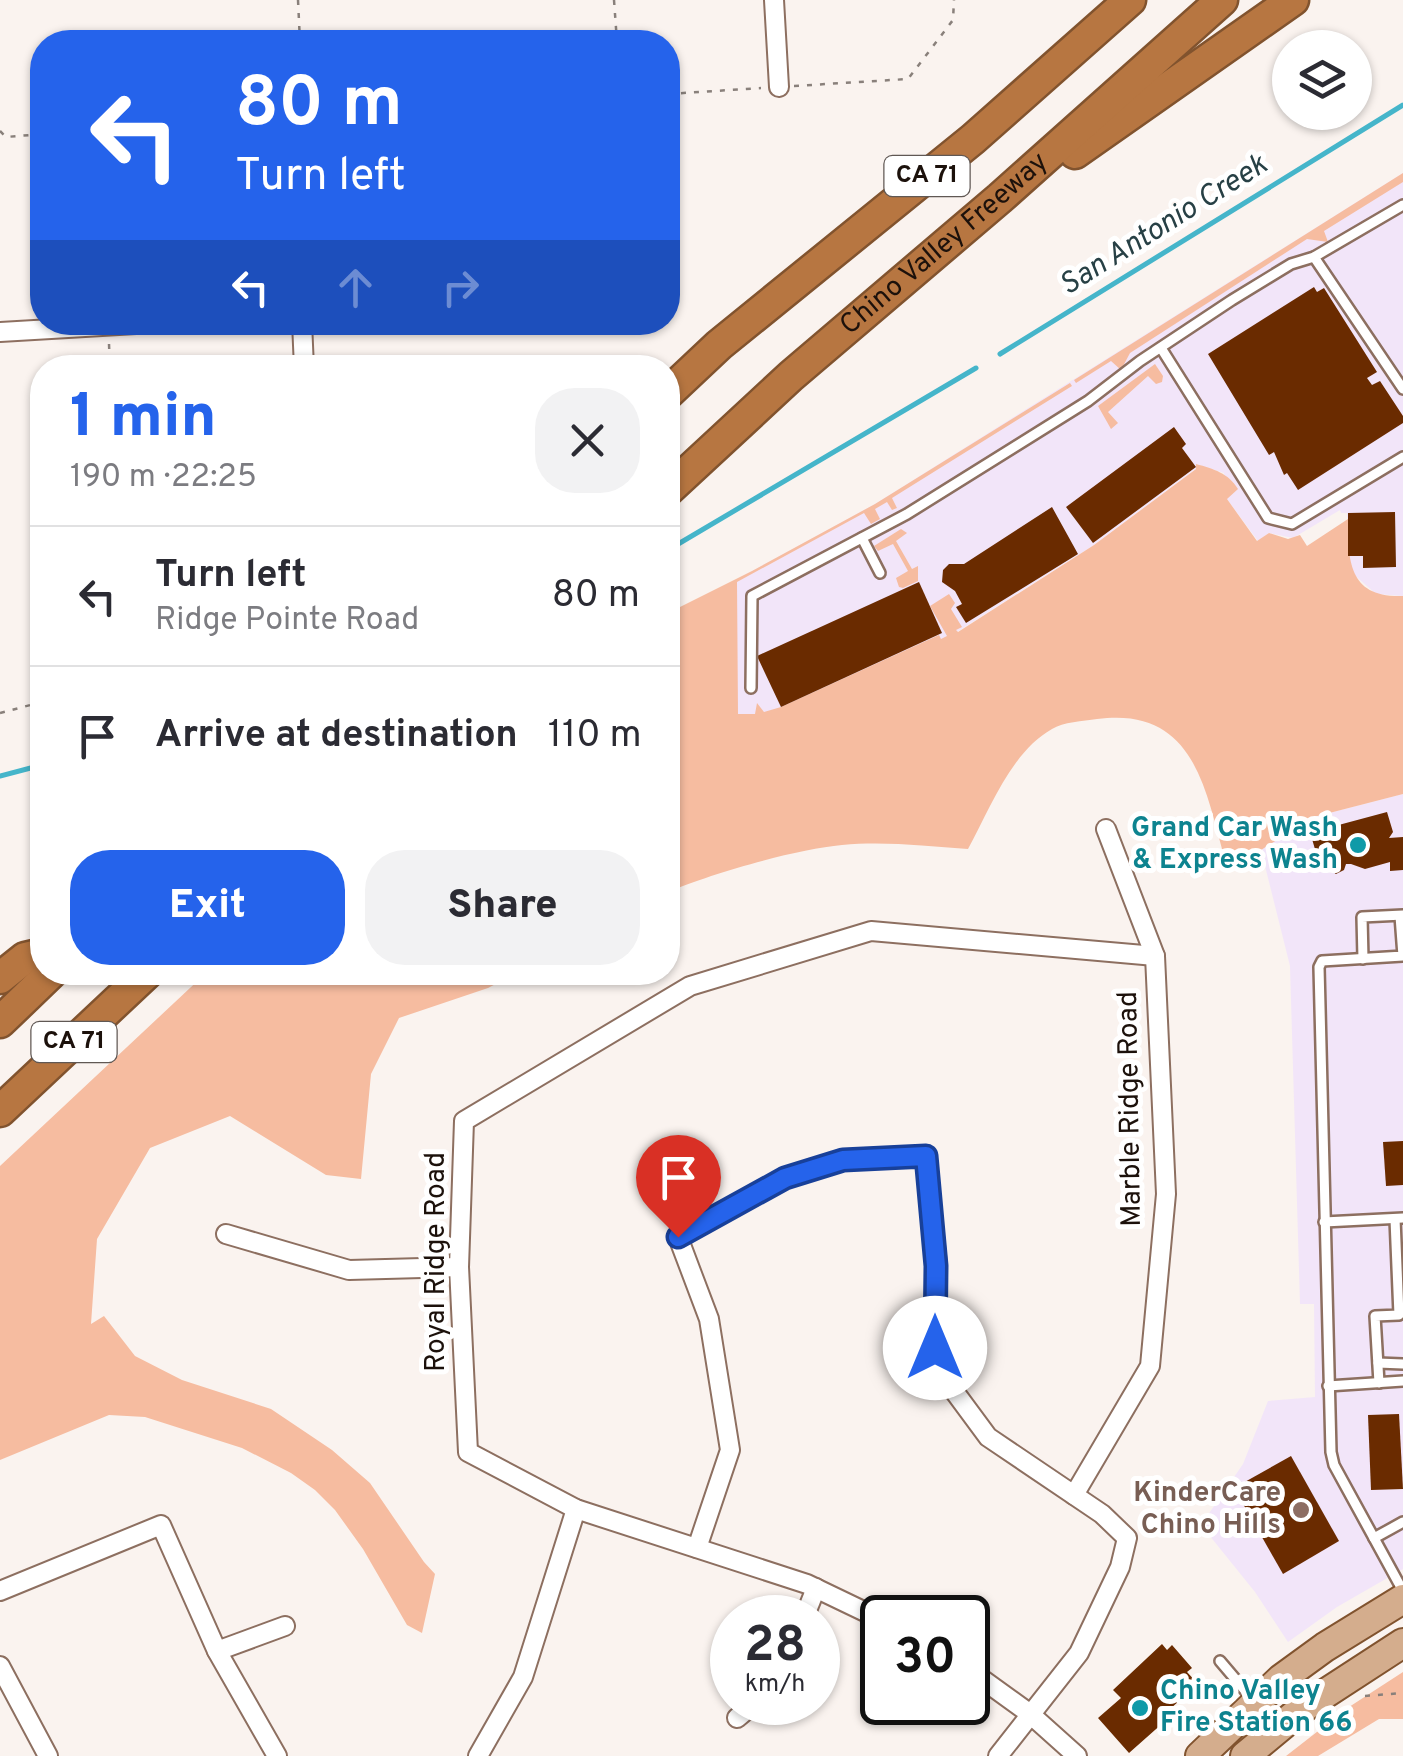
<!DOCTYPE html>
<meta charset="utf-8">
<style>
:root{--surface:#fff;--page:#f2f2f3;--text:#2b2b33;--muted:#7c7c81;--line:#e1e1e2;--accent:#2563eb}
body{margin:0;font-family:Overpass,sans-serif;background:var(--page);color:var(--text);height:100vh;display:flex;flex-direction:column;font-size:38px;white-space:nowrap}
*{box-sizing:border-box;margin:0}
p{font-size:32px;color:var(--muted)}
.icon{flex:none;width:55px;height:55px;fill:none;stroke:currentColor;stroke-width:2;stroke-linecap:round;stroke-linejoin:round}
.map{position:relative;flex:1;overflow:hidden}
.side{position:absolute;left:30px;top:355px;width:650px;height:630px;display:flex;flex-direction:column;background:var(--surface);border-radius:40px;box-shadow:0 2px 8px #0004}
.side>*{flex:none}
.hud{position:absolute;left:30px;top:30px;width:650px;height:305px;border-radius:40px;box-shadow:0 2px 8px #0004;background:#2563eb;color:#fff;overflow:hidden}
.controls{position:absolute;left:1272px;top:30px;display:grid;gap:20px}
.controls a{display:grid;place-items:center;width:100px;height:100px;border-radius:50%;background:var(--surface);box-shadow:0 2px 8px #0004;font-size:50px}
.speed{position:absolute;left:710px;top:1595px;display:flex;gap:20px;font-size:50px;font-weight:700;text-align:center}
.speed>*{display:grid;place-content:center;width:130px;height:130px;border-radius:50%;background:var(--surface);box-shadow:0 2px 8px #0004;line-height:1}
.speed small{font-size:25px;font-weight:400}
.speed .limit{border:5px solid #111;border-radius:15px;background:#fff;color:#111}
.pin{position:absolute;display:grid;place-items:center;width:85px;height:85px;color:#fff;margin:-102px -42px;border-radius:50% 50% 50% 0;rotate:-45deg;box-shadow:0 0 10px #0007}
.pin .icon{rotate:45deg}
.me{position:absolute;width:110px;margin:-55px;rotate:0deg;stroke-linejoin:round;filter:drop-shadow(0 0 8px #0008)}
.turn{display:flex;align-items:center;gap:35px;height:210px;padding:0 40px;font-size:45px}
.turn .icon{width:130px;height:130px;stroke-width:2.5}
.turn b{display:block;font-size:70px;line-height:85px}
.lanes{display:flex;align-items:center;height:95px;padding:0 40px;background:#0003;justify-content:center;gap:50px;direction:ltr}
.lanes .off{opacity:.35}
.round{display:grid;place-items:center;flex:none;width:105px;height:105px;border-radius:40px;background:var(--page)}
.overview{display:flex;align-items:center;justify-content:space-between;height:170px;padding:0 40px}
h1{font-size:60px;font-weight:800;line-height:75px;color:var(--accent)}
.button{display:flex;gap:20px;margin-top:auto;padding:20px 40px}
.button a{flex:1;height:115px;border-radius:40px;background:var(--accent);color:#fff;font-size:40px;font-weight:800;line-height:115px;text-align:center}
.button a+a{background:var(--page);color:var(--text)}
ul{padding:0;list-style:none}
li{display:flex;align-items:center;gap:30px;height:140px;padding:0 40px;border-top:2px solid var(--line)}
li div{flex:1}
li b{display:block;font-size:38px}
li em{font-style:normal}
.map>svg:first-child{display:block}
.commercial{fill:#f2e5f9}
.green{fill:#f6bca0}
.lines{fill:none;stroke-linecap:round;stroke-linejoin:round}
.stream{stroke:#45b5ca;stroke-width:5}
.building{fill:#6a2b00}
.service-casing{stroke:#8d6f60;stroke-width:14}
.minor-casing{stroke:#8d6f60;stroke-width:22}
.primary-casing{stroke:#81532e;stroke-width:32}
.motorway-casing{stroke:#81532e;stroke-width:35}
.path{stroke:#89807b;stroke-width:2.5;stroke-dasharray:5 8;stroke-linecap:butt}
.service{stroke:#fff;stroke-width:9}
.minor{stroke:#fff;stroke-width:18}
.primary{stroke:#d4ad8d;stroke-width:28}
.motorway{stroke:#b77641;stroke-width:30}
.route-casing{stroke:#184099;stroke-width:25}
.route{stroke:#2563eb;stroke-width:18}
.culture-dot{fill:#0f9aa8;stroke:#fff;stroke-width:4}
.education-dot{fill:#8d6e63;stroke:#fff;stroke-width:4}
.labels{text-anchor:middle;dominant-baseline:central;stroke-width:10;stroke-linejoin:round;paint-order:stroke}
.shield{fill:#fff;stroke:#605854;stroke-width:2.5}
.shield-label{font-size:25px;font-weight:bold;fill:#1c110b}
.street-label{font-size:28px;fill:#1c110b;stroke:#fff}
.culture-label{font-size:28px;font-weight:bold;fill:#0d838f;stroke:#fff;text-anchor:end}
.education-label{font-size:28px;font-weight:bold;fill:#785e54;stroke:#fff;text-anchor:end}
.water-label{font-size:30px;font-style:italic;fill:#274045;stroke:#fff}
</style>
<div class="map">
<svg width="1403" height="1756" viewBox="0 0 1403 1756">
<rect width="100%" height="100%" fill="#faf3ef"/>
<g class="commercial">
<polygon points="1403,173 1403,596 1376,594 1351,572 1347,513 1341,513 1340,510 1293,538 1269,533 1258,541 1226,498 1224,473 1196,464 1197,468 1094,545 946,639 727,732 728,584 875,504"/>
<polygon points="1403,794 1403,1569 1337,1607 1288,1642 1255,1592 1201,1525 1243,1464 1268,1401 1315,1397 1314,1304 1300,1304 1290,966 1261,850 1288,832 1295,832 1306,819"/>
</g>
<g class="green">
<polygon points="1403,173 1403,182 1324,231 1328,242 1307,239 1130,353 1121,370 1111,361 1076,383 1074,380"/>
<polygon points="1155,364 1163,376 1162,382 1156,384 1148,376 1108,412 1118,423 1111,429 1098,406"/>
<path d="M1070 383 1072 386 892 498 897 508 892 510 887 502 875 509 880 519 871 524 864 513 737 582 738 714H755L757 703 764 712 781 707 939 635 941 639 947 636 930 606 949 594 955 603 951 609 962 627 956 630 958 632 1094 545 1196 469V464C1214 469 1228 473 1238 489L1227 499 1257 541 1269 533 1288 539 1300 535 1307 546 1348 519C1348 562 1349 598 1403 596V794L1306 819 1295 833H1288L1261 850 1225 860C1205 788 1194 706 1097 719 1083 721 1063 722 1052 729 1011 752 990 809 968 849 926 846 884 841 842 845 796 849 710 874 668 892V613L752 571 875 504Z"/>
<polygon points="901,529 907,533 896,541 912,569 918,566 918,581 903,588 899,587 896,578 908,571 893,544 878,551 874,546"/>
<polygon points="206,973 517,973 488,988 399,1018 371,1074 361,1179 326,1175 230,1116 150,1148 97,1239 91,1324 104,1316 135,1356 182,1380 271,1409 332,1450 370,1483 424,1562 435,1574 422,1633 407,1625 363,1549 335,1510 315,1490 291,1473 242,1448 145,1417 109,1415 0,1460 0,1166"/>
<polygon points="1403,1672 1403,1719 1379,1719 1318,1756 1286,1756 1349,1707"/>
</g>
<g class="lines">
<g class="stream">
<polyline points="1000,354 1403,105"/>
<polyline points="668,550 976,368"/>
<polyline points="0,776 42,765"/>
</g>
</g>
<g class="building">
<polygon points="1314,287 1317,292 1324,288 1377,372 1367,378 1372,385 1380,381 1403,416 1403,423 1298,490 1287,473 1284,475 1274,452 1269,455 1208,354"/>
<polygon points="1174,427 1186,444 1182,448 1196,467 1093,543 1066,507"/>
<polygon points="1052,507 1078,554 966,623 956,607 962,604 955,591 942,582 943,570 949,564 964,564"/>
<polygon points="1395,512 1396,567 1363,568 1363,556 1348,556 1348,513"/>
<polygon points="919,582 942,633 781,707 757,656"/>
<polygon points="1387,812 1393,832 1389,838 1403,837 1403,870 1390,871 1390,862 1365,869 1351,864 1346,864 1344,870 1336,874 1329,869 1334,851 1317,856 1312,839 1321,836 1320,830"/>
<polygon points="1403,1141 1403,1185 1386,1186 1383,1142"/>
<polygon points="1399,1414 1403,1489 1371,1490 1368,1415"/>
<polygon points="1291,1456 1339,1541 1283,1574 1234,1488"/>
<polygon points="1162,1644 1167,1650 1172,1645 1192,1668 1187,1672 1198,1684 1160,1718 1164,1722 1129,1753 1098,1718 1121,1698 1113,1690"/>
</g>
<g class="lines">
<defs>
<g id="service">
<polyline points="1314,257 1403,389"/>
<polyline points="1161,348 1268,518 1292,524 1403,457"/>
<polyline points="862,538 880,573"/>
<polyline points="751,688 752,596 907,514 1088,401 1140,361 1232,300 1291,264 1314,257 1403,205"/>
<polyline points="1400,916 1403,956 1322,961 1319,967 1331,1452 1334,1465 1403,1591"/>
<polyline points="1363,959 1362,917 1403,915"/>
<polyline points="1324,1222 1403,1218"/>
<polyline points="1378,1363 1403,1364"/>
<polyline points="1379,1383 1375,1316 1399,1315 1395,1219"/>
<polyline points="1328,1386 1403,1381"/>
<polyline points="1374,1538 1403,1522"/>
<polyline points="1220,1661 1254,1701"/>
</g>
<g id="minor">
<polyline points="774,0 779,87"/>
<polyline points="302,322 304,368"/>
<polyline points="0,332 170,322"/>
<polyline points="226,1234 349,1270 459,1267"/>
<polyline points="1074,1495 1150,1366 1166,1194 1155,956 1106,829"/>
<polyline points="697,1548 730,1450 709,1319 678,1237 785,1178 843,1160 926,1156 937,1265 934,1327 937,1368 988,1437 1102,1514 1127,1538 1120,1567 1079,1653 998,1756"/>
<polyline points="0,1591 161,1525 217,1651 277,1756"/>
<polyline points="804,1618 816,1588"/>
<polyline points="882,1620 807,1584 576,1509 468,1452 459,1267 464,1121 690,986 871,931 1155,956"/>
<polyline points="217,1651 285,1626"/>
<polyline points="0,1666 48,1756"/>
<polyline points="968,1669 1029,1713 1077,1756"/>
<polyline points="737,1718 756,1702"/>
<polyline points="478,1756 523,1677 576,1509"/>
</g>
<g id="primary">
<polyline points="1200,1756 1281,1679 1325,1647 1403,1599"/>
<polyline points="1245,1756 1303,1708 1403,1643"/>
</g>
<g id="motorway">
<polyline points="1075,153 1293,0"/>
<polyline points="668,393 719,345 973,139 1130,0"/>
<path id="s1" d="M668 490 791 376 1000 198 1222 0"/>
<polyline points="0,978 25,958 42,954"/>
<polyline points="0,1022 52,972"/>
<polyline points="0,1111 148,972"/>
</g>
</defs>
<use href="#service" class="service-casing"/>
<use href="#minor" class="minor-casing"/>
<use href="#primary" class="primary-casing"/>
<use href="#motorway" class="motorway-casing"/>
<g class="path">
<polyline points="298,0 300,42"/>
<polyline points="614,0 617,42"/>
<polyline points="794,86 908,79 953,20 954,0"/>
<polyline points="668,94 761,88"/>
<polyline points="0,131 6,137 42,134"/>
<polyline points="109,344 110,368"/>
<polyline points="0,713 42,702"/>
<polyline points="1365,1696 1403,1693"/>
</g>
<use href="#service" class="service"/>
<use href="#minor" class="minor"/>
<use href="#primary" class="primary"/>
<use href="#motorway" class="motorway"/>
</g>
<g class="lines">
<defs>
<polyline id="route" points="678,1237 785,1178 843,1160 926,1156 936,1266 935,1348"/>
</defs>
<use href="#route" class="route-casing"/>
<use href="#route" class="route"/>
</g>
<g class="culture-dot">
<circle cx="1358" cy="845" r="10"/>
<circle cx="1140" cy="1708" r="10"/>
</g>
<circle class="education-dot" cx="1301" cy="1510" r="10"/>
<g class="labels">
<g class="shield">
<rect x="884.5" y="156" width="85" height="40" rx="8"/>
<rect x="31.5" y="1022" width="85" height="40" rx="8"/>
</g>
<g class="shield-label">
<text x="927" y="176">CA 71</text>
<text x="74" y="1042">CA 71</text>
</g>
<g class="street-label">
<text stroke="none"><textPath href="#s1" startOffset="370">Chino Valley Freeway</textPath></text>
<text transform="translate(1131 1109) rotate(-91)">Marble Ridge Road</text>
<text transform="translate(437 1262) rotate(-90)">Royal Ridge Road</text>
</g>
<g class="culture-label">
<text x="1338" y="829">Grand Car Wash<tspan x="1338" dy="32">&amp; Express Wash</tspan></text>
<text x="1160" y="1692" text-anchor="start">Chino Valley<tspan x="1160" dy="32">Fire Station 66</tspan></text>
</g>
<g class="education-label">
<text x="1281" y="1494">KinderCare<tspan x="1281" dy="32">Chino Hills</tspan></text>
</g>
<g class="water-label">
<text transform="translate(1164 226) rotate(-32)">San Antonio Creek</text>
</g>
</g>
</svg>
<div class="controls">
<a><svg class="icon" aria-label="layers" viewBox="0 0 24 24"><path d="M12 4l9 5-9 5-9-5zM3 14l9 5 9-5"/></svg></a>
</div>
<div class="speed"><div>28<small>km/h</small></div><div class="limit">30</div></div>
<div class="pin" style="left:678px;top:1237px;background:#d93025"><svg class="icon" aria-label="arrive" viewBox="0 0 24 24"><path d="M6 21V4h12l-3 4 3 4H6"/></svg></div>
<svg class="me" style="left:935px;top:1348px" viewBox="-20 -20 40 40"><circle r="19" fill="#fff"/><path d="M0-13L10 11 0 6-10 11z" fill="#2563eb"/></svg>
<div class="hud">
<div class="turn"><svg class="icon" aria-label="left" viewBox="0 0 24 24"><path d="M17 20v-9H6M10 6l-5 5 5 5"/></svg><div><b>80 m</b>Turn left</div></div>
<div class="lanes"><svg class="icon" aria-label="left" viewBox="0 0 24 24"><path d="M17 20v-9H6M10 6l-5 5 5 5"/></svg><svg class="icon off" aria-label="ahead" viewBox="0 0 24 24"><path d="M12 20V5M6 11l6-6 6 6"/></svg><svg class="icon off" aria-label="right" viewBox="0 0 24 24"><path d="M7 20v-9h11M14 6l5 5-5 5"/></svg></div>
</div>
<section class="side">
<div class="overview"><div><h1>1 min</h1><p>190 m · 22:25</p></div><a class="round"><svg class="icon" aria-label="close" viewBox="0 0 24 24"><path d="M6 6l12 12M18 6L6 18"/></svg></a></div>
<ul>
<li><svg class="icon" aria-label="left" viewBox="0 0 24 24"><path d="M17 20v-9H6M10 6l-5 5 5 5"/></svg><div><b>Turn left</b><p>Ridge Pointe Road</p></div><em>80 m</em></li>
<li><svg class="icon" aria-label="arrive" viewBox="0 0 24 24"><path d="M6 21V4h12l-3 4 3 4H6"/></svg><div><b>Arrive at destination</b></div><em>110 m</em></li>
</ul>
<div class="button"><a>Exit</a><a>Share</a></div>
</section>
</div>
